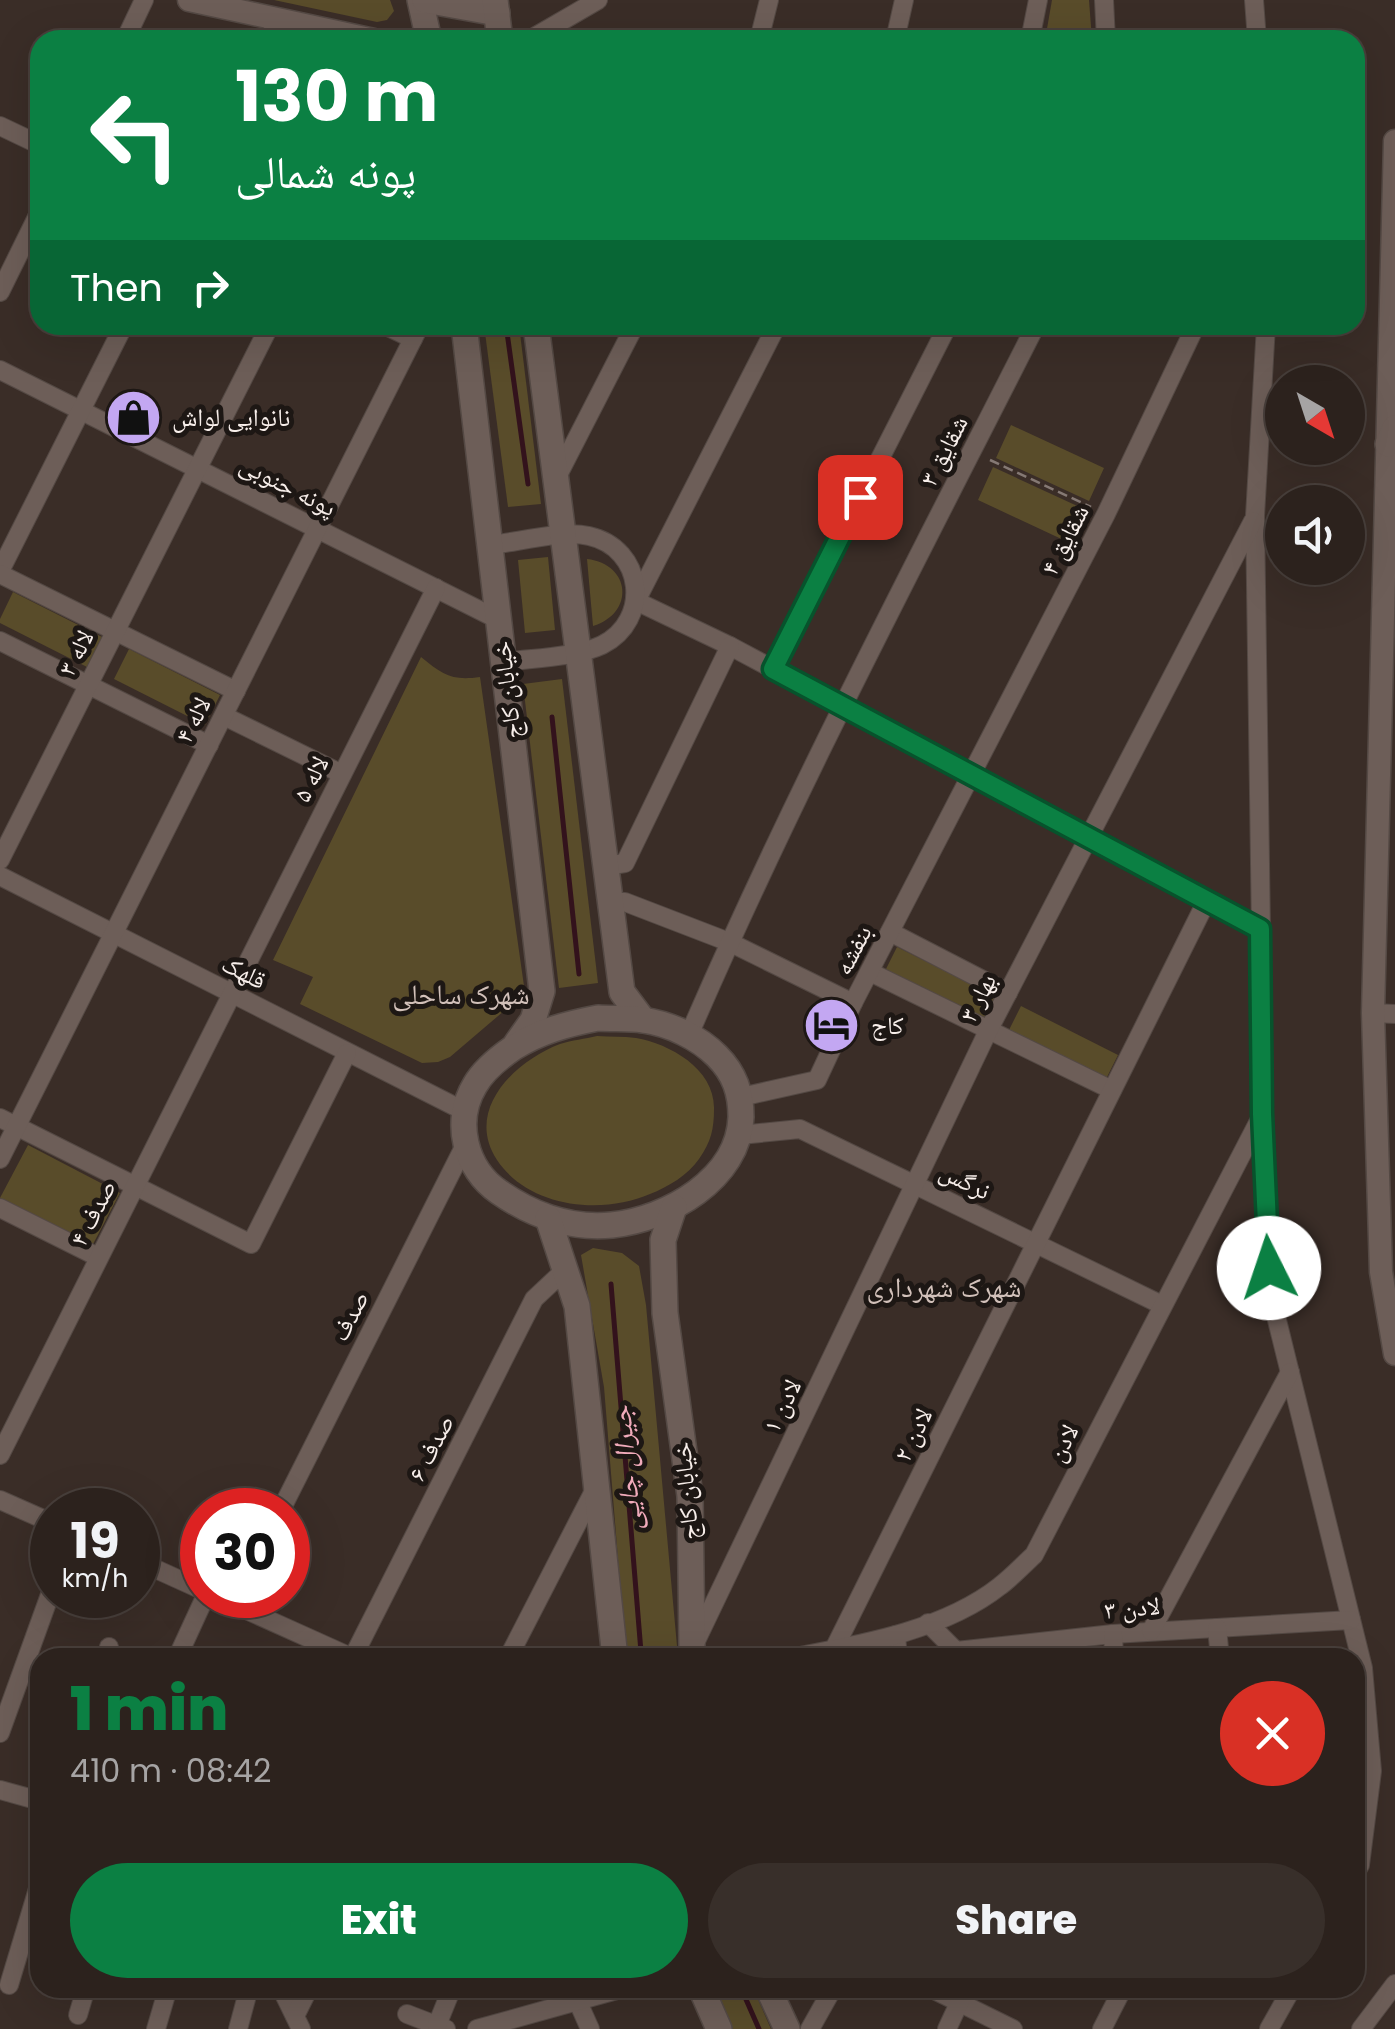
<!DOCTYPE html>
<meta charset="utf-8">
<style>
:root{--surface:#2c221d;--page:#382f2a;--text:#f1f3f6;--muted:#a6a4a4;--line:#483f3b;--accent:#0b8043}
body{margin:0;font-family:Poppins,"Noto Naskh Arabic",sans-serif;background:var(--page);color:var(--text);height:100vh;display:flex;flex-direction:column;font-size:38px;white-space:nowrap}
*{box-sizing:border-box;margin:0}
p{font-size:32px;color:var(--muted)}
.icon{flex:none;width:55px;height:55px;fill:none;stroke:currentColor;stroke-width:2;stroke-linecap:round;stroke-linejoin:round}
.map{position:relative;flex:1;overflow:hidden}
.details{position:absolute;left:30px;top:1648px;width:1335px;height:350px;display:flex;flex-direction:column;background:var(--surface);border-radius:30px;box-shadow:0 10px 40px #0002,0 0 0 2px var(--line)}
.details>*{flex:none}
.banner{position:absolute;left:30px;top:30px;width:1335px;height:305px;border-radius:30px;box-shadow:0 10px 40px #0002,0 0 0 2px var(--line);background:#0b8043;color:#fff;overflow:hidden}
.needle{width:65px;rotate:141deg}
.tools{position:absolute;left:1265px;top:365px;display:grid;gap:20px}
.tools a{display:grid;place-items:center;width:100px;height:100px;border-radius:50%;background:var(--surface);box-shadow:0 10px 40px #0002,0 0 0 2px var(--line);font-size:50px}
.speed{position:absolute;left:30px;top:1488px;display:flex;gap:20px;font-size:50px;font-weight:700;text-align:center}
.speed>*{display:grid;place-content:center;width:130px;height:130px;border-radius:50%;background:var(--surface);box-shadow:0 10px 40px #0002,0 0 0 2px var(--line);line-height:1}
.speed small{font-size:25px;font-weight:400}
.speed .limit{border:15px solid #d22;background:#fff;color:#111}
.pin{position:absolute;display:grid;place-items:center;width:85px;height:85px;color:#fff;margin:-42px;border-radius:20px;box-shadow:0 5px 15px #0006}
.me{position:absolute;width:110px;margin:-55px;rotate:356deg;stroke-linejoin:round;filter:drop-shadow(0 0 8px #0008)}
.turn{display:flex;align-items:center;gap:35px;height:210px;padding:0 40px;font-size:45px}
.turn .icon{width:130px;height:130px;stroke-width:2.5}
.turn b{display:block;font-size:70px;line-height:85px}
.then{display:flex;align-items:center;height:95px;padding:0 40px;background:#0003;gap:20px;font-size:38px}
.round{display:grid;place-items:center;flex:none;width:105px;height:105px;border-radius:52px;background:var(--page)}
.summary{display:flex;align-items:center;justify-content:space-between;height:170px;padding:0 40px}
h1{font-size:60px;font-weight:800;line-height:75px;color:var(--accent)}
.cta{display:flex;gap:20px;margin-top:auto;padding:20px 40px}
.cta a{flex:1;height:115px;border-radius:60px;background:var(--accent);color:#fff;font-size:40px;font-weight:800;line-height:115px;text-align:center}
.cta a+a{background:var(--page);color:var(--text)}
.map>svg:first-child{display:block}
.green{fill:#594c2a}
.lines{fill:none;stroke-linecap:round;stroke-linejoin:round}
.stream{stroke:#33121c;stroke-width:5}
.minor-casing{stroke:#544944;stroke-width:20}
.tertiary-casing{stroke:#544944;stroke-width:25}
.secondary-casing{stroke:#544944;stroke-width:28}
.path{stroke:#857974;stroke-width:2.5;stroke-dasharray:10 5;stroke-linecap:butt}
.minor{stroke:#6d5e58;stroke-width:18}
.tertiary{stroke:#6d5e58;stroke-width:22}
.secondary{stroke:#6d5e58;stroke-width:25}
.route-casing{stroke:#07532c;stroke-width:25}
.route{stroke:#0b8043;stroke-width:18}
.labels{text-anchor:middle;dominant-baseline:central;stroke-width:10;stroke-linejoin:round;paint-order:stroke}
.poi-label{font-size:25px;fill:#f7eeea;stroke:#1d1714;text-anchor:start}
.street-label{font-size:25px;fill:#f7eeea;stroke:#1d1714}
.neighbourhood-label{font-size:28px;fill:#d2c1ba;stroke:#1d1714}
.water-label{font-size:28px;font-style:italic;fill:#f1abbb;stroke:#1d1714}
</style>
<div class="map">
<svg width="1395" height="2029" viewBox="0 0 1395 2029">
<rect width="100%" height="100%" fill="#3a2d27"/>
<g class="green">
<polygon points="274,0 390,0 394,11 387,20 377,22"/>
<polygon points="1052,0 1089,0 1092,40 1045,40"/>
<polygon points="484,325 519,325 541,504 508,507"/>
<polygon points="1011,425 1104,468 1089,501 996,458"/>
<polygon points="993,467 1086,510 1070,543 978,500"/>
<polygon points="548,557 555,630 525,633 518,560"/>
<path d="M587 559C631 564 635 613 593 626Z"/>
<polygon points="13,592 104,638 89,668 0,623 0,619"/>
<polygon points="129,649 220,695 205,725 114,679"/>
<path d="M421 657C443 675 452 681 480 677L525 993 450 1057 438 1062 422 1063 300 1004 313 977 273 960Z"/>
<polygon points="562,679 598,983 559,988 523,684"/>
<polygon points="897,947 995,996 983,1020 885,971"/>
<polygon points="1021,1006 1118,1055 1106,1079 1009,1030"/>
<path d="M597 1036C610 1037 623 1036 636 1038 670 1044 715 1069 714 1109 714 1129 711 1142 699 1159 688 1175 668 1187 650 1194 602 1215 529 1208 497 1160 464 1110 515 1061 560 1044 572 1040 585 1039 597 1036Z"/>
<polygon points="28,1145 120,1193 92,1246 0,1198"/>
<polygon points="593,1248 622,1253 639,1266 646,1305 677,1646 661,1657 626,1657 604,1387 581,1255"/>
<polygon points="713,1988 753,1988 771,2029 732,2029"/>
</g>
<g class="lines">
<g class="stream">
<polyline points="506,325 528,484"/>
<polyline points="552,717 579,974"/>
<polyline points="611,1284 641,1652"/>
<polyline points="741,1988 759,2029"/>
</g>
<defs>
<g id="minor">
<polyline points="1104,0 1106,40"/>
<polyline points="1254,0 1257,40"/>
<polyline points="125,40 144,0"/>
<polyline points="268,40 278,20"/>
<polyline points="533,40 536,36 598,0"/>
<polyline points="759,40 769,0"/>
<polyline points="895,40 904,0"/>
<polyline points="1030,40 1038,0"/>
<polyline points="0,126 40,145"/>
<polyline points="0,292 40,211"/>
<polyline points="384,325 413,339"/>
<polyline points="777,325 636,601 730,646 1260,929"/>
<polyline points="1266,325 1255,516 1265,1211 1271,1296 1363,1668 1372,1771 1360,1865 1355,1874"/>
<polyline points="0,370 499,620"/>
<polyline points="556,479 635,325"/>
<path d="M490 545C519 542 561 530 589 536 644 548 652 620 602 645 577 657 533 658 504 662"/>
<polyline points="0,571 124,325"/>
<polyline points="0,574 236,691"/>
<polyline points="0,641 209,745"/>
<polyline points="773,669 948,325"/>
<polyline points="224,716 342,774"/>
<polyline points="0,860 270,325"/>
<polyline points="606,866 625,863 730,646"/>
<polyline points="0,876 466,1112"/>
<polyline points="611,902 625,902 729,942 853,1003"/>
<polyline points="890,932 1008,993"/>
<polyline points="870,972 1112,1090"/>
<polyline points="1373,1013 1395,1014"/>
<path d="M689 1035C793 794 917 560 1036 325"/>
<polyline points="741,1097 817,1080 853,1003 1106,514 1196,325"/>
<polyline points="0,1118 251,1244 347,1053"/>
<polyline points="740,1135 800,1129 1162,1305"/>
<polyline points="0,1159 420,325"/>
<polyline points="0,1208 98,1257"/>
<polyline points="0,1455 436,588"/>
<polyline points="0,1500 52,1523"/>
<polyline points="281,1510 465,1145"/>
<polyline points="138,1561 202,1590"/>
<polyline points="213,1595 353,1658"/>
<polyline points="928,1623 956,1651 1113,1634 1351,1620"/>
<polyline points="1217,1628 1220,1658"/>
<polyline points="1151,1631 1290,1372"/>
<polyline points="1113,1634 1114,1658"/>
<polyline points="896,1635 898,1658"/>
<polyline points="695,1643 988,1031 1253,521"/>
<polyline points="834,1649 1207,900"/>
<polyline points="353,1657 534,1299 565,1270"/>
<polyline points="106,1658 109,1647"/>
<polyline points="177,1658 206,1595"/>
<polyline points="508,1658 596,1487"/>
<path d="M789 1658C858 1645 943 1631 1000 1586 1012 1577 1023 1565 1034 1555L1261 1117"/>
<polyline points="0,1733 52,1589"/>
<polyline points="0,1790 40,1801"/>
<polyline points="9,1985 40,1882"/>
<polyline points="281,1988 301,2029"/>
<polyline points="930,1988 1013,2029"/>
<polyline points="578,2002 590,2029"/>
<polyline points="407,2014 446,2029"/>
<polyline points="78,2015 86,1988"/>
<polyline points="295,2016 309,1988"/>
<polyline points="437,2025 452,1988"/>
<polyline points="156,2029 168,1988"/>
<polyline points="238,2029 249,1988"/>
<polyline points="477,2029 624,1988"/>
<polyline points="810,2029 833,1988"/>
<polyline points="947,2029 966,1988"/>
<polyline points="1102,2029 1123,1988"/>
<polyline points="1269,2029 1292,1988"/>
<polyline points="1361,2029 1395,1984"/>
</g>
<g id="tertiary">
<polyline points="189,0 374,40"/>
<polyline points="1395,141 1373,1013 1381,1272 1395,1354"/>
</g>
<g id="secondary">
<polyline points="420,0 429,40"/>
<polyline points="425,0 497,13"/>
<polyline points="495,0 500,40"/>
<polyline points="464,325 542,991 533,1020 516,1044"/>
<polyline points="536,325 622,992 643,1020"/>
<polyline points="1388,444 1395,428"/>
<path d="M598 1018C613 1019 629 1018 643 1020 670 1024 698 1037 717 1056 735 1074 741 1093 741 1117 739 1179 668 1219 612 1225 571 1229 532 1215 499 1192 465 1169 453 1121 475 1085 483 1071 500 1057 513 1048 540 1031 567 1024 598 1018Z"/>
<polyline points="674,1207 663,1240 665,1313 690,1496 692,1648 691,1658"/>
<polyline points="548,1218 577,1306 615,1658"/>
<polyline points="701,1988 719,2029"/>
<polyline points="768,1988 787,2029"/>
</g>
</defs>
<use href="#minor" class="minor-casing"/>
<use href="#tertiary" class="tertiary-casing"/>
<use href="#secondary" class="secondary-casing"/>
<polyline class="path" points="990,460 1091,507"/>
<use href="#minor" class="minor"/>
<use href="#tertiary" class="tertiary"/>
<use href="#secondary" class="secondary"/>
</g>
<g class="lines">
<defs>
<polyline id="route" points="860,497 773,669 1260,929 1262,1114 1269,1268"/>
</defs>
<use href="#route" class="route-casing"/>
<use href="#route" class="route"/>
</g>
<defs>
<symbol id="shop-disc" viewBox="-11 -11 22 22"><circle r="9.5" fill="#c3a7f2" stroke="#1d1714"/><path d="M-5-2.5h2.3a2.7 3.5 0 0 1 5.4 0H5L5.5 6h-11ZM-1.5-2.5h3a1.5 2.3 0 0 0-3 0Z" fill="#111"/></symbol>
<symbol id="hotel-disc" viewBox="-11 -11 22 22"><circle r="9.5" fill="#c3a7f2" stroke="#1d1714"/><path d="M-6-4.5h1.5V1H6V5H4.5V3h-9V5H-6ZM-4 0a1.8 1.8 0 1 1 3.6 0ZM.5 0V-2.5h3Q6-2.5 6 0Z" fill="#111"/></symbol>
</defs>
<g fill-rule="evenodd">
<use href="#shop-disc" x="102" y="386" width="63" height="63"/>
<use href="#hotel-disc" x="800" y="994" width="63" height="63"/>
</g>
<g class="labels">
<g class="poi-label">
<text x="172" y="417">نانوایی لواش</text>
<text x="871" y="1025">کاج</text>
</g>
<g class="street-label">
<text transform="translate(944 451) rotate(-63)">شقایق ۳</text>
<text transform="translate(288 486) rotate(27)">پونه جنوبی</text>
<text transform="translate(1065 540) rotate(-63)">شقایق ۴</text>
<text transform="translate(76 653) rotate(-63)">لاله ۳</text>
<text transform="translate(507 690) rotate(-97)">خیابان کاج</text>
<text transform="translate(193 720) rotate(-63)">لاله ۴</text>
<text transform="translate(311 779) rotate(-63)">لاله ۵</text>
<text transform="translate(853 950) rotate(-63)">بنفشه</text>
<text transform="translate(244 972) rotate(27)">قلهک</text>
<text transform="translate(978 998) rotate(-63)">بهار ۳</text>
<text transform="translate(965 1181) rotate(26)">نرگس</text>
<text transform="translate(93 1213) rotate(-63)">صدف ۴</text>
<text transform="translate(350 1316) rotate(-63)">صدف</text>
<text transform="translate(782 1406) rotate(-64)">لادن ۱</text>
<text transform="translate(913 1435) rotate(-64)">لادن ۲</text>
<text transform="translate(1063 1443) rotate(-63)">لادن</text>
<text transform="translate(431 1448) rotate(-63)">صدف ۶</text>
<text transform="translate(686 1491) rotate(-95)">خیابان کاج</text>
<text transform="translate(1132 1608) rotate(-5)">لادن ۳</text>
</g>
<g class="neighbourhood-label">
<text x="461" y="994">شهرک ساحلی</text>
<text x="944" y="1287">شهرک شهرداری</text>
</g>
<g class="water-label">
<text transform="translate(626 1468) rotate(-95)">جیرال چایی</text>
</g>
</g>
</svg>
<div class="tools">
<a><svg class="needle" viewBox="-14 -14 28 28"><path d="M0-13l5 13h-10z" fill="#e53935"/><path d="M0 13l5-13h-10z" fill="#a6a4a4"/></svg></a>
<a><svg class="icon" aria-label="sound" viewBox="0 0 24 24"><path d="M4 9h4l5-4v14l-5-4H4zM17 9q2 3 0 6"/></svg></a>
</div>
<div class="speed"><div>19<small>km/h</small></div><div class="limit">30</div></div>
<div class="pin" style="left:860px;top:497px;background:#d93025"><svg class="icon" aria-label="arrive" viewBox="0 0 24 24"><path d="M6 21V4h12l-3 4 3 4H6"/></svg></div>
<svg class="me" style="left:1269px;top:1268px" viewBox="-20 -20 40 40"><circle r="19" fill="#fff"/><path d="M0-13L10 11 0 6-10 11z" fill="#0b8043"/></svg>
<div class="banner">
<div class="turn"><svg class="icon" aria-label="left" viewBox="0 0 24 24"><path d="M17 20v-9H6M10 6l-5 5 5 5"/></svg><div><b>130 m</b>پونه شمالی</div></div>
<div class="then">Then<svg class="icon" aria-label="right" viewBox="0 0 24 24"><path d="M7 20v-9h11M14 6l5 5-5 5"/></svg></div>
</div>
<section class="details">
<div class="summary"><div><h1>1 min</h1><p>410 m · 08:42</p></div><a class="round" style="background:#d93025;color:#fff"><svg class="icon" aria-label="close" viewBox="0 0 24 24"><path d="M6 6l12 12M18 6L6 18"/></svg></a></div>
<div class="cta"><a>Exit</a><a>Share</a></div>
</section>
</div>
